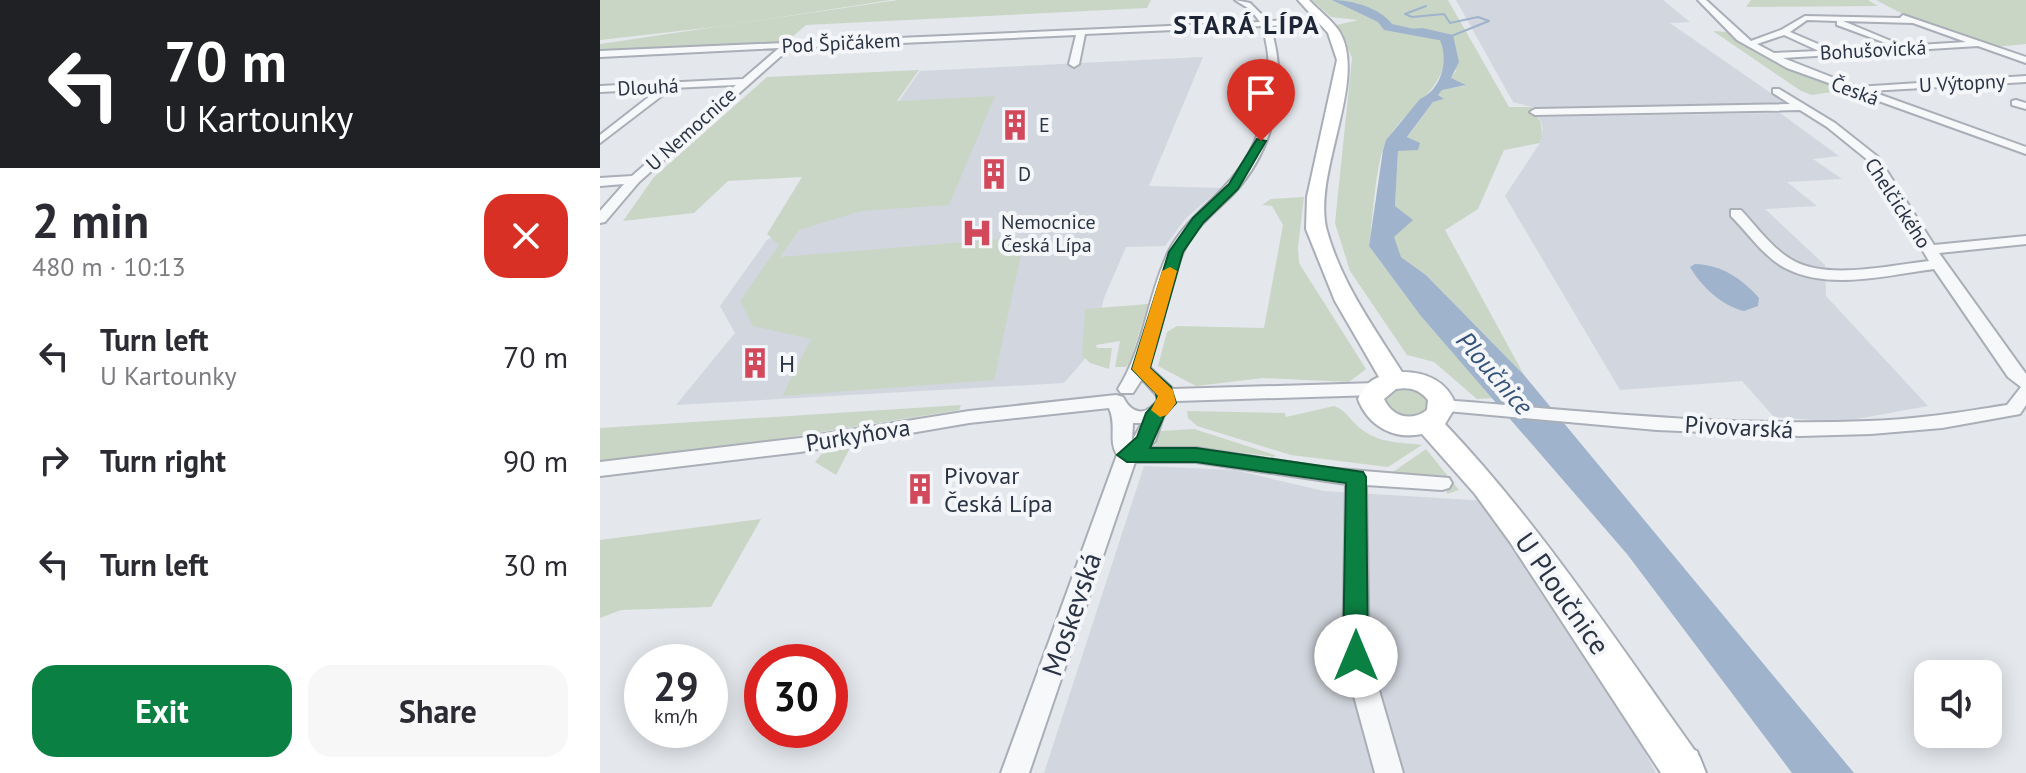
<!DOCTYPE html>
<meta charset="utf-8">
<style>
:root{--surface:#fff;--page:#f7f7f7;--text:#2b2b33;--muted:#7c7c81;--accent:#0b8043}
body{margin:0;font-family:"PT Sans",sans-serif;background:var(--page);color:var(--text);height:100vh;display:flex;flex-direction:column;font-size:30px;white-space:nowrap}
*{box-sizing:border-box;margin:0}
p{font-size:26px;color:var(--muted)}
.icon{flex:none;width:44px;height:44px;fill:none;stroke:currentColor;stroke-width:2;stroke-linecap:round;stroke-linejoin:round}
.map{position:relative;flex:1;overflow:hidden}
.panel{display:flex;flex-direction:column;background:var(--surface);width:600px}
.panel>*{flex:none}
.guide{background:#202124;color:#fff;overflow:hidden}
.fabs{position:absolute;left:1314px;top:660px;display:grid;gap:16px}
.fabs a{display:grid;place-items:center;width:88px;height:88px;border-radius:16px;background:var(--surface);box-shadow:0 4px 20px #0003;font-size:40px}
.speed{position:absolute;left:24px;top:644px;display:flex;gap:16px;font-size:40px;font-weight:700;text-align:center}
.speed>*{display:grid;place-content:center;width:104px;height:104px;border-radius:50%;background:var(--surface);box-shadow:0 4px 20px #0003;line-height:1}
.speed small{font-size:20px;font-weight:400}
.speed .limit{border:12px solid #d22;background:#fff;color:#111}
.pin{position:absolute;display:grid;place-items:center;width:68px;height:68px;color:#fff;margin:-82px -34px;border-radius:50% 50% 50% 0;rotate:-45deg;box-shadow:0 0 8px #0007}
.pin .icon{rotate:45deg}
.me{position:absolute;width:88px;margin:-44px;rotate:0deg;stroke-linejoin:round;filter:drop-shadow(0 0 6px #0008)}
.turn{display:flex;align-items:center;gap:28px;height:168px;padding:0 32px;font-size:36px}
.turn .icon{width:104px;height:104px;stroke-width:2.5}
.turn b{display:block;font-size:56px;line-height:68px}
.round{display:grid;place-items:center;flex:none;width:84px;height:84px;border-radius:24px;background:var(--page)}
.summary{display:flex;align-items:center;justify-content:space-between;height:136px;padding:0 32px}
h1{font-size:48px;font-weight:800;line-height:60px}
.cta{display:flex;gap:16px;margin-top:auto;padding:16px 32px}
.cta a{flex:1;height:92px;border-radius:24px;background:var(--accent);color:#fff;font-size:32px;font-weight:800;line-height:92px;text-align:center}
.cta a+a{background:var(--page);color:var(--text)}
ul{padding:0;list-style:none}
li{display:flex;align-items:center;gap:24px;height:104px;padding:0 32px}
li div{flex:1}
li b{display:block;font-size:30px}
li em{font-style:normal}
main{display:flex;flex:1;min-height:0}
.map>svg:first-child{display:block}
.built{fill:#d2d6de}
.green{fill:#c9d6c5}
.water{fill:#9fb4cc}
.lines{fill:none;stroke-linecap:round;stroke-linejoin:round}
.stream{stroke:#9fb4cc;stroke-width:2}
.river{fill:#9fb4cc;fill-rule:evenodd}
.street-casing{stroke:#a9aeb7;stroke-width:4}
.secondary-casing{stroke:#a9aeb7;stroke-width:4}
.primary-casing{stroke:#a3abb8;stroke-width:4}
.street{fill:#f7f8fa;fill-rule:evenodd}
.secondary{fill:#fff;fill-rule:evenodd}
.primary{fill:#fff;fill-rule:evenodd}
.route{fill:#0b8043;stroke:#07532c;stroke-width:2}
.slow{fill:#f59e0b}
.labels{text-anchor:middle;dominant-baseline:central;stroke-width:8;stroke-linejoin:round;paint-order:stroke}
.far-street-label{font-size:20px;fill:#2b3445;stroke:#f4f6f9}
.far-poi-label{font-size:20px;fill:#2b3445;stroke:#f4f6f9;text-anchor:start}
.poi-label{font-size:24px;fill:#2b3445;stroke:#f4f6f9;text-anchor:start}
.street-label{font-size:24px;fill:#2b3445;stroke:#f4f6f9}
.far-district-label{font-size:26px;font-weight:bold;letter-spacing:2px;fill:#1d2536;stroke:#f4f6f9}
.water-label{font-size:26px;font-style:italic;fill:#34527a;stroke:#f4f6f9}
.near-street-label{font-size:28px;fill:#2b3445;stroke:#f4f6f9}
</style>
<main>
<section class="panel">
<div class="guide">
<div class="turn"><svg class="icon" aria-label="left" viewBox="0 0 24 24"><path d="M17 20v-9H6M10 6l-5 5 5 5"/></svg><div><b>70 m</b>U Kartounky</div></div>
</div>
<div class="summary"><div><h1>2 min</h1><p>480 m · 10:13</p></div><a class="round" style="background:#d93025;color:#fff"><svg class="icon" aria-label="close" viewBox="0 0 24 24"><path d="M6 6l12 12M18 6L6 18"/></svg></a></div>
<ul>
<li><svg class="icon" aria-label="left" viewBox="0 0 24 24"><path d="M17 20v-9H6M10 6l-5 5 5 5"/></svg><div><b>Turn left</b><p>U Kartounky</p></div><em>70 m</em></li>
<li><svg class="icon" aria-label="right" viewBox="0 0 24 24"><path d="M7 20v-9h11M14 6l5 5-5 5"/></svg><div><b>Turn right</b></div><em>90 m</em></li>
<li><svg class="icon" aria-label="left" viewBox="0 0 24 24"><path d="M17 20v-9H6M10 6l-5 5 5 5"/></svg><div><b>Turn left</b></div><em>30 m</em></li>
</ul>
<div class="cta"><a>Exit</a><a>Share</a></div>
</section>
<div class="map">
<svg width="1426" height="773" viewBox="0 0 1426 773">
<rect width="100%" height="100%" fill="#e4e7ec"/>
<g class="built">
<polygon points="856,0 1063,0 1090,22 1070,23 1188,105 932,107 913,102"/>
<polygon points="603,57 549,186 621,188 586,218 565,246 526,247 504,298 491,352 464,383 76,405 135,333 120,306 167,240 190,227 351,99 299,101 320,71"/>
<polygon points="1180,113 1239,156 1213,159 1242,179 1187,182 1217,206 1165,209 1225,265 1226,296 1328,406 1240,422 1174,417 1142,381 1020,390 905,196 940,143 943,128 939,117"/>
<polygon points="544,466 634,470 724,491 887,501 1026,717 1056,773 444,773"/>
</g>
<g class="green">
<polygon points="0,0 291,0 123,26 0,40"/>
<polygon points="298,0 551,0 547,8 206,25 184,44 0,53 0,44"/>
<path d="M712 0H848L909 107H932C941 120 944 127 940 143L904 150 878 209 845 230 924 375 826 275 801 257 793 243 798 150 833 102 843 99 838 95 842 89 865 86 850 79 856 71 845 35 823 28 804 33 841 40C858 86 803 107 786 142 775 163 773 220 769 246L820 315 893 398 877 399 834 362 807 355 750 271 735 223 752 58 737 25 758 20 731 17Z"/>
<polygon points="1151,0 1268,0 1278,6 1146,7"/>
<polygon points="1276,0 1426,0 1426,44 1393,47 1316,21"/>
<polygon points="1113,31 1127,32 1179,63 1245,90 1212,95 1201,91"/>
<polygon points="319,70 297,101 395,96 349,205 261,211 199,230 180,257 402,239 421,254 394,380 182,396 211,339 153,326 140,301 179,245 167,234 202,177 128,181 94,213 23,221 54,177 167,77"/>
<polygon points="704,197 698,247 699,263 766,369 749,382 663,378 596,386 558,366 567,332 577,326 664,328 683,225 672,206 662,205 671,199"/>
<polygon points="548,304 530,362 526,367 515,367 520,341 496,345 497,348 512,348 509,369 490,363 482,355 485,309"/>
<polygon points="803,387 817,389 830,399 826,413 808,418 787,410 783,397 790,390"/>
<polygon points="361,405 359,410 65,457 0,461 0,428"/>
<path d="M734 406C747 410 752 424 764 431 782 444 802 442 822 445L788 467 691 455 597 426 588 418 587 411 685 413 686 417Z"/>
<polygon points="594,429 675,455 675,457 597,447 554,449 560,431"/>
<polygon points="251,446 236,475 215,462 225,450"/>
<polygon points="826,449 859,490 847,494 845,476 793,472"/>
<polygon points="161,519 111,607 21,610 0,618 0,540"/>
</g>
<g class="water">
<path d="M823 28 853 35 859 62 851 78 866 85 842 90 838 95 844 99 833 102 807 137 820 143 818 150 798 151 795 206 813 220 794 237 801 257 826 275 924 375 1254 773H1192L1027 554 820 315 769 246 783 150 786 140 820 99C841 90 849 61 840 40L803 33 808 29Z"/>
<path d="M1095 264C1122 265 1141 278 1159 298L1158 306 1144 311C1122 306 1101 286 1090 267Z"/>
</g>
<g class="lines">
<polyline class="stream" points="826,6 805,14 812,17 844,14 850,23 878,17 889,21 849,37"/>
<path class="river" d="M732 0C752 0 780 8 792 24L850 37 844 41 784 30 778 22Z"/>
<defs>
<g id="street">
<path d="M635 0 650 3 668 21 726 19 730 21 670 26C689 83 675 148 634 193 617 210 596 226 585 248 566 285 565 328 548 366L573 389 776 383 785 389 776 395 576 401 563 417 555 441 549 448H596L726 468 849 478 852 483 849 488 842 490 766 485 769 656 803 773H775L743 656 746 484 596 462H535L429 773H401L517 455C508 440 517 426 509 408L369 423 200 452 0 476V462L200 438 369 411 516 395 523 397C532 415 547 417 559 398L542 379 533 393H521L518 389C545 346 547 296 569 251 582 225 606 207 625 186 665 144 679 81 662 26L485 34 479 64 474 67 469 64 476 35 190 48 39 182 5 222 0 223V211L24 184 0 186V178L32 176 136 85 72 88 0 143V135L59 89 0 92V86L143 79 179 48 0 57V51L660 22 651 10ZM533 423H542L532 441Z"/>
<path d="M1098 0H1106L1151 41 1181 30 1205 16 1300 18 1303 15 1426 57V63L1378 46 1183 58 1257 87 1426 76V82L1270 91 1426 147V154L1187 68 1137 40ZM1207 20 1237 21V25L1294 46 1232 50 1190 32ZM1243 21 1313 23 1366 42 1303 46ZM1184 35 1219 51 1174 53 1157 44Z"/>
<path d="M1173 89H1179L1235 123 1278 157 1334 245 1426 236V244L1339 253 1426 374V405L1420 414 1342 428 1271 434 1200 436 1057 430 836 410 834 406 843 400C984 411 1126 427 1268 421 1315 420 1361 412 1407 405L1421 387 1408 377 1334 269C1288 275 1229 291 1185 268 1164 257 1148 233 1131 216V210H1141C1157 227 1173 250 1194 261 1229 280 1291 265 1329 261L1269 161 1227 127 1200 110 935 115 930 112 935 109 1190 104 1173 93Z"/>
<polygon points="1416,100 1426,103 1426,109 1412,105 1412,101"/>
</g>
<path id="secondary" d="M698 0H709C718 10 732 20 739 31 769 79 711 175 727 231 741 282 774 328 802 372 826 372 848 381 856 406L845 424C942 526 1018 644 1100 758L1106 773H1061L910 542 875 494 822 434C794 440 768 426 758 399 763 389 768 381 779 377L735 301 706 229 707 197 737 60 728 33ZM796 389C809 387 819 389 828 400L827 410C811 422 792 417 784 399Z"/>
<polygon id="primary" points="1081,745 1097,751 1105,773 1061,773 1059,767 1065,751"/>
</defs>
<use href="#street" class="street-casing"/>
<use href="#secondary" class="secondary-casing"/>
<use href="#primary" class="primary-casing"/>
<use href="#street" class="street"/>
<use href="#secondary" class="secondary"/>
<use href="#primary" class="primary"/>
</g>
<polygon class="route" points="657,139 666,141 638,189 603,223 583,252 550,368 571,387 576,403 564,416 550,448 596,448 763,472 766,477 768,656 765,664 756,667 746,664 743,656 746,483 596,462 527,462 517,455 537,437 546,413 557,401 556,393 532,369 569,252 593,218 629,184"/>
<polygon class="slow" points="570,267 577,271 550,368 573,390 576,403 567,415 560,417 551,410 558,396 532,369 562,271"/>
<defs>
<symbol id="building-bare" viewBox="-9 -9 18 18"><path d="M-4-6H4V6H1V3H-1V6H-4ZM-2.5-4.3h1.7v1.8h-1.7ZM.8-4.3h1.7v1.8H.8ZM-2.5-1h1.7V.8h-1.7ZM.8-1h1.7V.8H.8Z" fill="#d1495b" stroke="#f4f6f9" stroke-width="2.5" paint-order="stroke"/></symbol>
<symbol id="hospital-bare" viewBox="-9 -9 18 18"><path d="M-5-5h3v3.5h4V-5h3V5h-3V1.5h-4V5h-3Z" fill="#d1495b" stroke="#f4f6f9" stroke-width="2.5" paint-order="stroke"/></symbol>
</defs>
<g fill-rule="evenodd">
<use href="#building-bare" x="393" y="103" width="44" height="44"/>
<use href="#building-bare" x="372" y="152" width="44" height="44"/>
<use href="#hospital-bare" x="355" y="211" width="44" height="44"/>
<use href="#building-bare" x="133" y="341" width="44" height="44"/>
<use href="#building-bare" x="298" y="467" width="44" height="44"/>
</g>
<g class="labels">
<g class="far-street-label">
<text transform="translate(241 43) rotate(-3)">Pod Špičákem</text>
<text transform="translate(1273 50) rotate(-3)">Bohušovická</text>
<text transform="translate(1362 83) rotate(-3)">U Výtopny</text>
<text transform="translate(48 87) rotate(-3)">Dlouhá</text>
<text transform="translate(1255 91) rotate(20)">Česká</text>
<text transform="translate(91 129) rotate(-42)">U Nemocnice</text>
<text transform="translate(1298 203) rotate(57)">Chelčického</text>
</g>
<g class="far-poi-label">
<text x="439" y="125">E</text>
<text x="418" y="174">D</text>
<text x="401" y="222">Nemocnice<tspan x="401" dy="23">Česká Lípa</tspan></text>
</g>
<g class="poi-label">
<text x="179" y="363">H</text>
<text x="344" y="475">Pivovar<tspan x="344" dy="28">Česká Lípa</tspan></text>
</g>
<g class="street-label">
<text transform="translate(1139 427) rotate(3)">Pivovarská</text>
<text transform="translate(258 435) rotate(-9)">Purkyňova</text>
</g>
<g class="far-district-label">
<text x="647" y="24">STARÁ LÍPA</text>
</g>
<g class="water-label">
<text transform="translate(895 373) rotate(49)">Ploučnice</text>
</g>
<g class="near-street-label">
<text transform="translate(963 593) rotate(55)">U Ploučnice</text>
<text transform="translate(471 614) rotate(-71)">Moskevská</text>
</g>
</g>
</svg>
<div class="fabs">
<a><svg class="icon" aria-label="sound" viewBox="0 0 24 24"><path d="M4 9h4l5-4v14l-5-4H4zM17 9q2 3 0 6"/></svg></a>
</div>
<div class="speed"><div>29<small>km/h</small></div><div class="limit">30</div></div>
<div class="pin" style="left:661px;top:141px;background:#d93025"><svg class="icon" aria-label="arrive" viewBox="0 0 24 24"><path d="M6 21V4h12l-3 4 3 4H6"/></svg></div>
<svg class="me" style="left:756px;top:656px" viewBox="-20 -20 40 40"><circle r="19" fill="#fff"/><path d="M0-13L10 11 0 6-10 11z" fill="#0b8043"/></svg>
</div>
</main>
